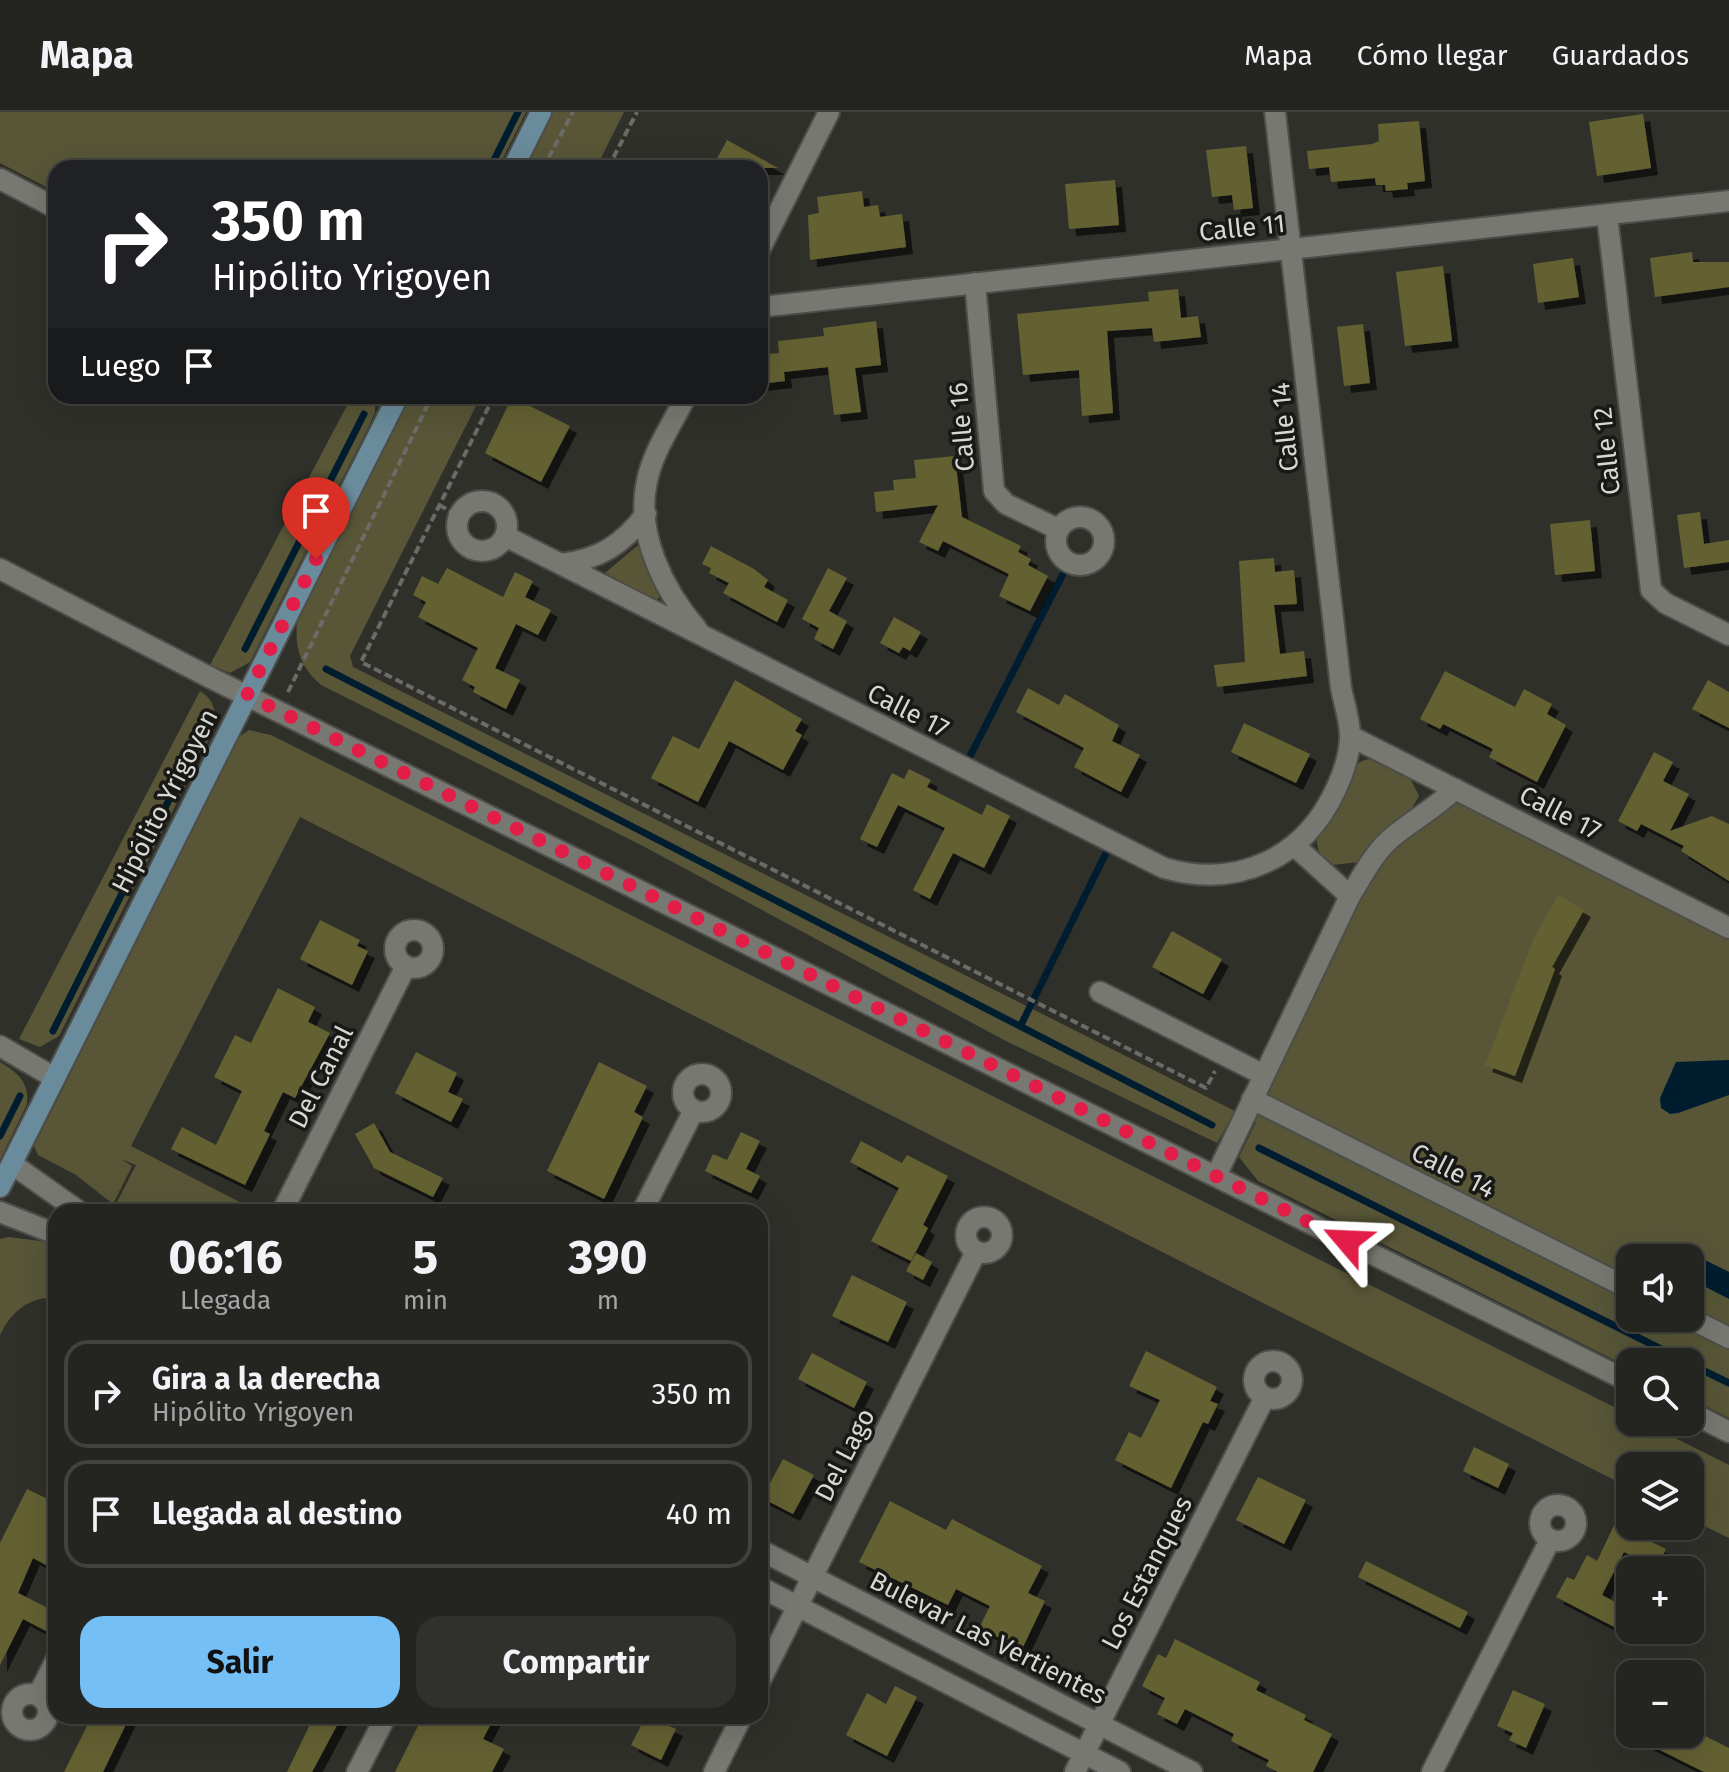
<!DOCTYPE html>
<html lang="es">
<meta charset="utf-8">
<style>
:root{--surface:#242420;--page:#30302d;--text:#f1f3f6;--muted:#a3a4a5;--line:#41413e;--accent:#74c0f6}
body{margin:0;font-family:"Fira Sans",sans-serif;background:var(--page);color:var(--text);height:100vh;display:flex;flex-direction:column;font-size:30px;white-space:nowrap}
*{box-sizing:border-box;margin:0}
p{font-size:26px;color:var(--muted)}
.icon{flex:none;width:44px;height:44px;fill:none;stroke:currentColor;stroke-width:2;stroke-linecap:round;stroke-linejoin:round}
.map{position:relative;flex:1;overflow:hidden}
.panel{position:absolute;left:48px;top:1092px;width:720px;height:520px;display:flex;flex-direction:column;background:var(--surface);border-radius:24px;box-shadow:0 8px 32px #0002,0 0 0 2px var(--line)}
.panel>*{flex:none}
.banner{position:absolute;left:48px;top:48px;width:720px;height:244px;border-radius:24px;box-shadow:0 8px 32px #0002,0 0 0 2px var(--line);background:#202124;color:#fff;overflow:hidden}
.controls{position:absolute;left:1616px;top:1132px;display:grid;gap:16px}
.controls a{display:grid;place-items:center;width:88px;height:88px;border-radius:16px;background:var(--surface);box-shadow:0 8px 32px #0002,0 0 0 2px var(--line);font-size:40px}
.pin{position:absolute;display:grid;place-items:center;width:68px;height:68px;color:#fff;margin:-82px -34px;border-radius:50% 50% 50% 0;rotate:-45deg;box-shadow:0 0 8px #0007}
.pin .icon{rotate:45deg}
.me{position:absolute;width:88px;margin:-44px;rotate:296deg;stroke-linejoin:round;filter:drop-shadow(0 0 6px #0008)}
.turn{display:flex;align-items:center;gap:28px;height:168px;padding:0 32px;font-size:36px}
.turn .icon{width:104px;height:104px;stroke-width:2.5}
.turn b{display:block;font-size:56px;line-height:68px}
.then{display:flex;align-items:center;height:76px;padding:0 32px;background:#0003;gap:16px;font-size:30px}
.eta{display:flex;justify-content:space-evenly;align-items:center;height:136px;text-align:center}
.eta b{font-size:48px;font-weight:700;line-height:56px}
.button{display:flex;gap:16px;margin-top:auto;padding:16px 32px}
.button a{flex:1;height:92px;border-radius:24px;background:var(--accent);color:#111;font-size:32px;font-weight:700;line-height:92px;text-align:center}
.button a+a{background:var(--page);color:var(--text)}
ul{padding:0;list-style:none}
li{display:flex;align-items:center;gap:24px;height:108px;margin:0 16px 12px;padding:0 16px;border:4px solid var(--line);border-radius:24px}
li div{flex:1}
li b{display:block;font-size:30px}
li em{font-style:normal}
header{display:flex;align-items:center;gap:48px;box-sizing:border-box;height:112px;padding:0 40px;background:var(--surface);border-bottom:2px solid var(--line)}
header strong{font-size:38px}
nav{display:flex;gap:44px;margin-inline-start:auto;font-size:28px}
.map>svg:first-child{display:block}
.green{fill:#585637;fill-rule:evenodd}
.water{fill:#001d30}
.lines{fill:none;stroke-linecap:round;stroke-linejoin:round}
.stream{stroke:#001d30;stroke-width:7}
.building{fill:#646032;filter:url(#shadow)}
.street-casing{stroke:#4d4d49;stroke-width:24}
.secondary-casing{stroke:#4d4d49;stroke-width:24}
.path{stroke:#6b6b67;stroke-width:4;stroke-dasharray:8 4;stroke-linecap:butt}
.street{stroke:#787872;stroke-width:20}
.secondary{stroke:#6a8b9b;stroke-width:20}
.route{stroke:#e11d48;stroke-width:14;stroke-dasharray:0 25.2}
.labels{text-anchor:middle;dominant-baseline:central;stroke-width:7;stroke-linejoin:round;paint-order:stroke}
.street-label{font-size:26px;fill:#d7d7d4;stroke:#181816}
</style>
<header>
<strong>Mapa</strong>
<nav><a>Mapa</a><a>Cómo llegar</a><a>Guardados</a></nav>
</header>
<div class="map">
<svg width="1729" height="1660" viewBox="0 0 1729 1660">
<defs>
<filter id="shadow"><feDropShadow dx="7" dy="7" stdDeviation="0" flood-color="#0009"/></filter>
</defs>
<rect width="100%" height="100%" fill="#30302b"/>
<g class="green">
<polygon points="0,0 526,0 498,56 56,56 56,80 0,51"/>
<polygon points="553,0 624,0 596,56 525,56"/>
<polygon points="352,284 375,284 375,300 370,312 250,550 230,561 210,553"/>
<path d="M410 284H481L350 544 353 555 1235 999 1217 1031 1004 928 641 733 321 573C299 554 295 536 297 508Z"/>
<polygon points="637,434 641,436 660,485 657,488 605,461"/>
<path d="M200 579C218 590 217 607 210 625L59 924 40 935 19 927Z"/>
<polygon points="249,618 271,623 1630,1303 1630,1310 1643,1310 1729,1353 1729,1426 1690,1407 1690,1354 1630,1354 1630,1376 300,705 131,1034 257,1099 127,1100 115,1094 136,1053 121,1047 132,1054 113,1092 76,1063 38,1043 34,1034 239,625"/>
<path d="M1369 647 1410 666 1419 684 1411 698 1381 720 1359 750 1333 753C1321 745 1316 739 1317 724 1328 700 1341 652 1369 647Z"/>
<path d="M1455 677 1729 816V1306L1690 1286V1250H1630V1256L1258 1069 1239 1045 1256 1010 1244 1004 1374 746ZM1630 1146H1690V1206H1630Z"/>
<path d="M0 950C18 961 29 970 27 992L0 1048Z"/>
<path d="M9 1125 56 1131V1185C27 1186 12 1199 0 1223V1127Z"/>
</g>
<g class="water">
<polygon points="1729,948 1729,983 1678,1001 1670,1002 1661,996 1660,986 1676,950"/>
<polygon points="1705,1148 1729,1160 1729,1187 1694,1169"/>
</g>
<g class="lines">
<g class="stream">
<polyline points="490,56 518,0"/>
<polyline points="245,537 364,302"/>
<polyline points="326,557 1212,1013"/>
<polyline points="965,654 1066,456"/>
<polyline points="1021,913 1110,733"/>
<polyline points="53,919 209,608"/>
<polyline points="0,1024 20,984"/>
<polyline points="1259,1036 1687,1250"/>
<polyline points="1690,1252 1729,1271"/>
</g>
</g>
<g class="building">
<polygon points="1643,2 1651,56 1597,64 1589,10"/>
<polygon points="1419,9 1425,69 1407,71 1408,77 1386,79 1385,73 1376,73 1375,66 1331,70 1329,55 1309,57 1307,39 1372,32 1379,29 1378,12"/>
<polygon points="727,28 778,56 712,56"/>
<polygon points="1246,34 1253,96 1234,98 1232,83 1212,85 1206,38"/>
<polygon points="1115,68 1119,113 1069,117 1065,72"/>
<polygon points="862,79 864,95 878,93 880,105 902,102 906,135 810,148 808,103 819,101 817,85"/>
<polygon points="1692,140 1693,150 1729,150 1729,175 1655,185 1650,146"/>
<polygon points="1573,146 1579,185 1538,191 1533,152"/>
<polygon points="1443,154 1452,229 1405,234 1396,160"/>
<polygon points="1178,177 1181,206 1198,204 1201,225 1154,230 1152,216 1107,219 1113,301 1082,304 1079,258 1023,263 1017,202 1149,189 1148,180"/>
<polygon points="876,209 881,253 855,256 861,300 834,303 828,255 784,260 785,269 760,272 760,243 779,241 778,229 824,224 823,216"/>
<polygon points="1363,212 1370,271 1344,274 1337,215"/>
<polygon points="512,285 570,314 541,370 485,341"/>
<polygon points="955,344 962,405 1021,434 1018,440 1031,447 1028,453 1048,464 1030,499 999,484 1009,462 943,429 938,439 919,430 938,393 876,400 874,380 894,378 893,368 916,366 914,348"/>
<polygon points="1700,400 1704,432 1729,428 1729,450 1684,456 1677,403"/>
<polygon points="1590,408 1595,459 1555,463 1550,412"/>
<polygon points="711,434 754,457 768,468 764,475 788,488 777,510 723,481 729,471 709,461 711,456 702,452"/>
<polygon points="1274,446 1275,460 1294,458 1297,492 1274,493 1280,542 1304,539 1307,564 1217,575 1214,553 1245,550 1239,449"/>
<polygon points="447,456 503,485 515,460 533,469 525,485 551,498 538,523 516,512 495,556 520,568 506,597 473,580 475,575 462,568 478,536 418,505 426,490 413,483 422,464 438,472"/>
<polygon points="828,456 847,466 829,499 847,509 833,537 814,527 819,516 802,507"/>
<polygon points="894,505 921,520 910,539 903,535 899,541 880,531"/>
<polygon points="1445,559 1515,595 1524,577 1552,592 1547,602 1566,613 1537,670 1489,645 1493,637 1443,612 1440,617 1420,607"/>
<polygon points="735,568 802,607 795,619 802,623 783,658 729,629 698,690 651,666 673,624 699,637"/>
<polygon points="1708,568 1729,580 1729,616 1692,597"/>
<polygon points="1028,576 1059,593 1065,582 1119,613 1112,629 1140,643 1121,680 1074,655 1084,636 1016,600"/>
<polygon points="1244,611 1310,642 1296,671 1231,640"/>
<polygon points="1654,640 1673,650 1663,669 1689,682 1670,719 1712,704 1729,712 1729,769 1681,739 1684,734 1641,712 1637,719 1618,709"/>
<polygon points="909,657 931,668 927,675 982,703 987,692 1010,704 984,756 953,741 930,787 913,778 945,716 898,693 877,735 860,727 892,661 904,667"/>
<polygon points="1558,783 1584,798 1552,855 1555,857 1515,964 1485,953 1535,824"/>
<polygon points="320,808 360,828 357,834 368,839 352,873 300,847"/>
<polygon points="1172,819 1222,847 1203,882 1152,855"/>
<polygon points="278,876 315,895 308,910 330,921 295,986 283,980 264,1019 270,1022 245,1073 171,1037 182,1015 216,1033 242,979 214,965 235,923 251,931"/>
<polygon points="416,940 457,961 448,980 463,987 451,1010 395,981"/>
<polygon points="599,950 647,974 634,1000 643,1005 604,1087 547,1059"/>
<polygon points="374,1011 390,1040 443,1066 433,1085 374,1056 355,1022"/>
<polygon points="741,1020 760,1029 746,1057 760,1064 751,1081 705,1059 713,1042 727,1048"/>
<polygon points="861,1029 902,1051 907,1043 948,1064 923,1113 928,1116 911,1149 871,1129 899,1076 850,1050"/>
<polygon points="916,1141 932,1150 923,1168 906,1159"/>
<polygon points="852,1163 907,1190 888,1230 832,1204"/>
<polygon points="1146,1239 1217,1275 1210,1289 1218,1292 1208,1312 1203,1310 1171,1376 1115,1348 1129,1320 1141,1326 1160,1288 1129,1274"/>
<polygon points="812,1241 867,1270 854,1296 798,1267"/>
<polygon points="1474,1335 1509,1352 1498,1376 1463,1359"/>
<polygon points="783,1347 814,1363 793,1402 762,1386"/>
<polygon points="1258,1365 1306,1388 1284,1432 1236,1408"/>
<polygon points="27,1377 56,1391 56,1433 46,1453 33,1446 18,1481 56,1500 46,1519 23,1507 0,1553 0,1431"/>
<polygon points="1630,1380 1630,1414 1641,1414 1637,1423 1666,1437 1657,1456 1624,1440 1602,1483 1630,1498 1630,1509 1624,1520 1556,1485 1567,1465 1574,1468 1587,1443 1597,1449"/>
<polygon points="890,1389 946,1418 952,1407 1042,1454 1028,1481 1045,1489 1022,1537 979,1516 990,1494 956,1477 948,1493 859,1450"/>
<polygon points="1366,1449 1468,1500 1460,1516 1358,1465"/>
<polygon points="1175,1527 1260,1570 1256,1578 1306,1603 1304,1608 1332,1622 1313,1660 1278,1660 1266,1654 1269,1648 1231,1629 1234,1622 1185,1597 1177,1612 1157,1602 1165,1586 1142,1574 1158,1542 1166,1546"/>
<polygon points="895,1574 917,1585 887,1644 846,1623 867,1581 886,1592"/>
<polygon points="1513,1578 1545,1592 1526,1636 1509,1628 1513,1621 1497,1614"/>
<polygon points="92,1604 130,1604 103,1660 64,1660"/>
<polygon points="314,1604 342,1604 312,1660 287,1660"/>
<polygon points="423,1604 495,1604 483,1627 504,1637 492,1660 395,1660"/>
<polygon points="646,1604 676,1617 661,1648 631,1633"/>
<polygon points="1628,1622 1701,1622 1729,1636 1729,1660 1704,1660"/>
</g>
<g class="lines">
<defs>
<g id="street">
<polyline points="0,67 56,96"/>
<polyline points="1607,103 1651,478 1665,491 1729,523"/>
<polyline points="760,137 829,0"/>
<polyline points="975,171 994,379 1006,392 1058,417"/>
<polyline points="760,195 1729,89"/>
<path d="M686 284C673 311 653 339 647 369 635 421 664 479 697 517"/>
<circle cx="482" cy="414" r="25"/>
<circle cx="1080" cy="429" r="24"/>
<path d="M505 424 1164 756C1237 777 1304 747 1336 677 1343 662 1350 641 1350 624 1350 609 1344 591 1341 576L1275 0"/>
<path d="M561 452C600 447 622 433 646 402"/>
<polyline points="0,457 209,565 1630,1270"/>
<polyline points="1350,624 1729,816"/>
<polyline points="1296,735 1350,784"/>
<circle cx="414" cy="837" r="19"/>
<polyline points="1100,880 1264,963"/>
<polyline points="0,934 55,966"/>
<circle cx="702" cy="981" r="19"/>
<polyline points="1252,987 1630,1177"/>
<polyline points="12,1052 80,1100"/>
<path d="M1216 1064 1350 784C1363 763 1375 738 1395 723 1416 706 1434 697 1455 677"/>
<polyline points="0,1100 56,1122"/>
<polyline points="282,1100 406,854"/>
<polyline points="642,1100 694,998"/>
<circle cx="984" cy="1123" r="18"/>
<polyline points="1689,1206 1729,1226"/>
<circle cx="1273" cy="1268" r="19"/>
<polyline points="1690,1300 1729,1320"/>
<circle cx="1558" cy="1411" r="18"/>
<polyline points="760,1438 1192,1660"/>
<polyline points="760,1475 1120,1660"/>
<polyline points="760,1569 976,1140"/>
<circle cx="30" cy="1600" r="18"/>
<polyline points="38,1583 56,1548"/>
<polyline points="357,1660 386,1604"/>
<polyline points="714,1660 742,1604"/>
<polyline points="1075,1660 1265,1285"/>
<polyline points="1432,1660 1550,1428"/>
</g>
<g id="secondary">
<polyline points="513,56 541,0"/>
<polyline points="0,1075 398,284"/>
</g>
</defs>
<use href="#street" class="street-casing"/>
<use href="#secondary" class="secondary-casing"/>
<g class="path">
<polyline points="543,56 573,0"/>
<polyline points="608,56 637,0"/>
<polyline points="494,284 361,550 1206,976 1215,959"/>
<polyline points="439,393 459,404"/>
<polyline points="288,580 432,284"/>
</g>
<use href="#street" class="street"/>
<use href="#secondary" class="secondary"/>
</g>
<g class="lines">
<polyline class="route" points="316,447 247,583 1347,1129"/>
</g>
<g class="labels">
<g class="street-label">
<text transform="translate(1242 116) rotate(-6)">Calle 11</text>
<text transform="translate(962 315) rotate(-95)">Calle 16</text>
<text transform="translate(1285 315) rotate(-96)">Calle 14</text>
<text transform="translate(1607 339) rotate(-96)">Calle 12</text>
<text transform="translate(908 599) rotate(27)">Calle 17</text>
<text transform="translate(165 689) rotate(-63)">Hipólito Yrigoyen</text>
<text transform="translate(1560 701) rotate(27)">Calle 17</text>
<text transform="translate(321 965) rotate(-63)">Del Canal</text>
<text transform="translate(1453 1059) rotate(27)">Calle 14</text>
<text transform="translate(845 1343) rotate(-63)">Del Lago</text>
<text transform="translate(1147 1461) rotate(-63)">Los Estanques</text>
<text transform="translate(988 1526) rotate(27)">Bulevar Las Vertientes</text>
</g>
</g>
</svg>
<div class="controls">
<a><svg class="icon" aria-label="sound" viewBox="0 0 24 24"><path d="M4 9h4l5-4v14l-5-4H4zM17 9q2 3 0 6"/></svg></a>
<a><svg class="icon" aria-label="search" viewBox="0 0 24 24"><circle cx="10" cy="10" r="6"/><path d="M15 15l6 6"/></svg></a>
<a><svg class="icon" aria-label="layers" viewBox="0 0 24 24"><path d="M12 4l9 5-9 5-9-5zM3 14l9 5 9-5"/></svg></a>
<a>+</a>
<a>−</a>
</div>
<div class="pin" style="left:316px;top:447px;background:#d93025"><svg class="icon" aria-label="arrive" viewBox="0 0 24 24"><path d="M6 21V4h12l-3 4 3 4H6"/></svg></div>
<svg class="me" style="left:1347px;top:1129px" viewBox="-20 -20 40 40"><path d="M0-17L14 15 0 8-14 15z" fill="#e11d48" stroke="#fff" stroke-width="4"/></svg>
<div class="banner">
<div class="turn"><svg class="icon" aria-label="right" viewBox="0 0 24 24"><path d="M7 20v-9h11M14 6l5 5-5 5"/></svg><div><b>350 m</b>Hipólito Yrigoyen</div></div>
<div class="then">Luego<svg class="icon" aria-label="arrive" viewBox="0 0 24 24"><path d="M6 21V4h12l-3 4 3 4H6"/></svg></div>
</div>
<section class="panel">
<div class="eta">
<div><b>06:16</b><p>Llegada</p></div>
<div><b>5</b><p>min</p></div>
<div><b>390</b><p>m</p></div>
</div>
<ul>
<li><svg class="icon" aria-label="right" viewBox="0 0 24 24"><path d="M7 20v-9h11M14 6l5 5-5 5"/></svg><div><b>Gira a la derecha</b><p>Hipólito Yrigoyen</p></div><em>350 m</em></li>
<li><svg class="icon" aria-label="arrive" viewBox="0 0 24 24"><path d="M6 21V4h12l-3 4 3 4H6"/></svg><div><b>Llegada al destino</b></div><em>40 m</em></li>
</ul>
<div class="button"><a>Salir</a><a>Compartir</a></div>
</section>
</div>
